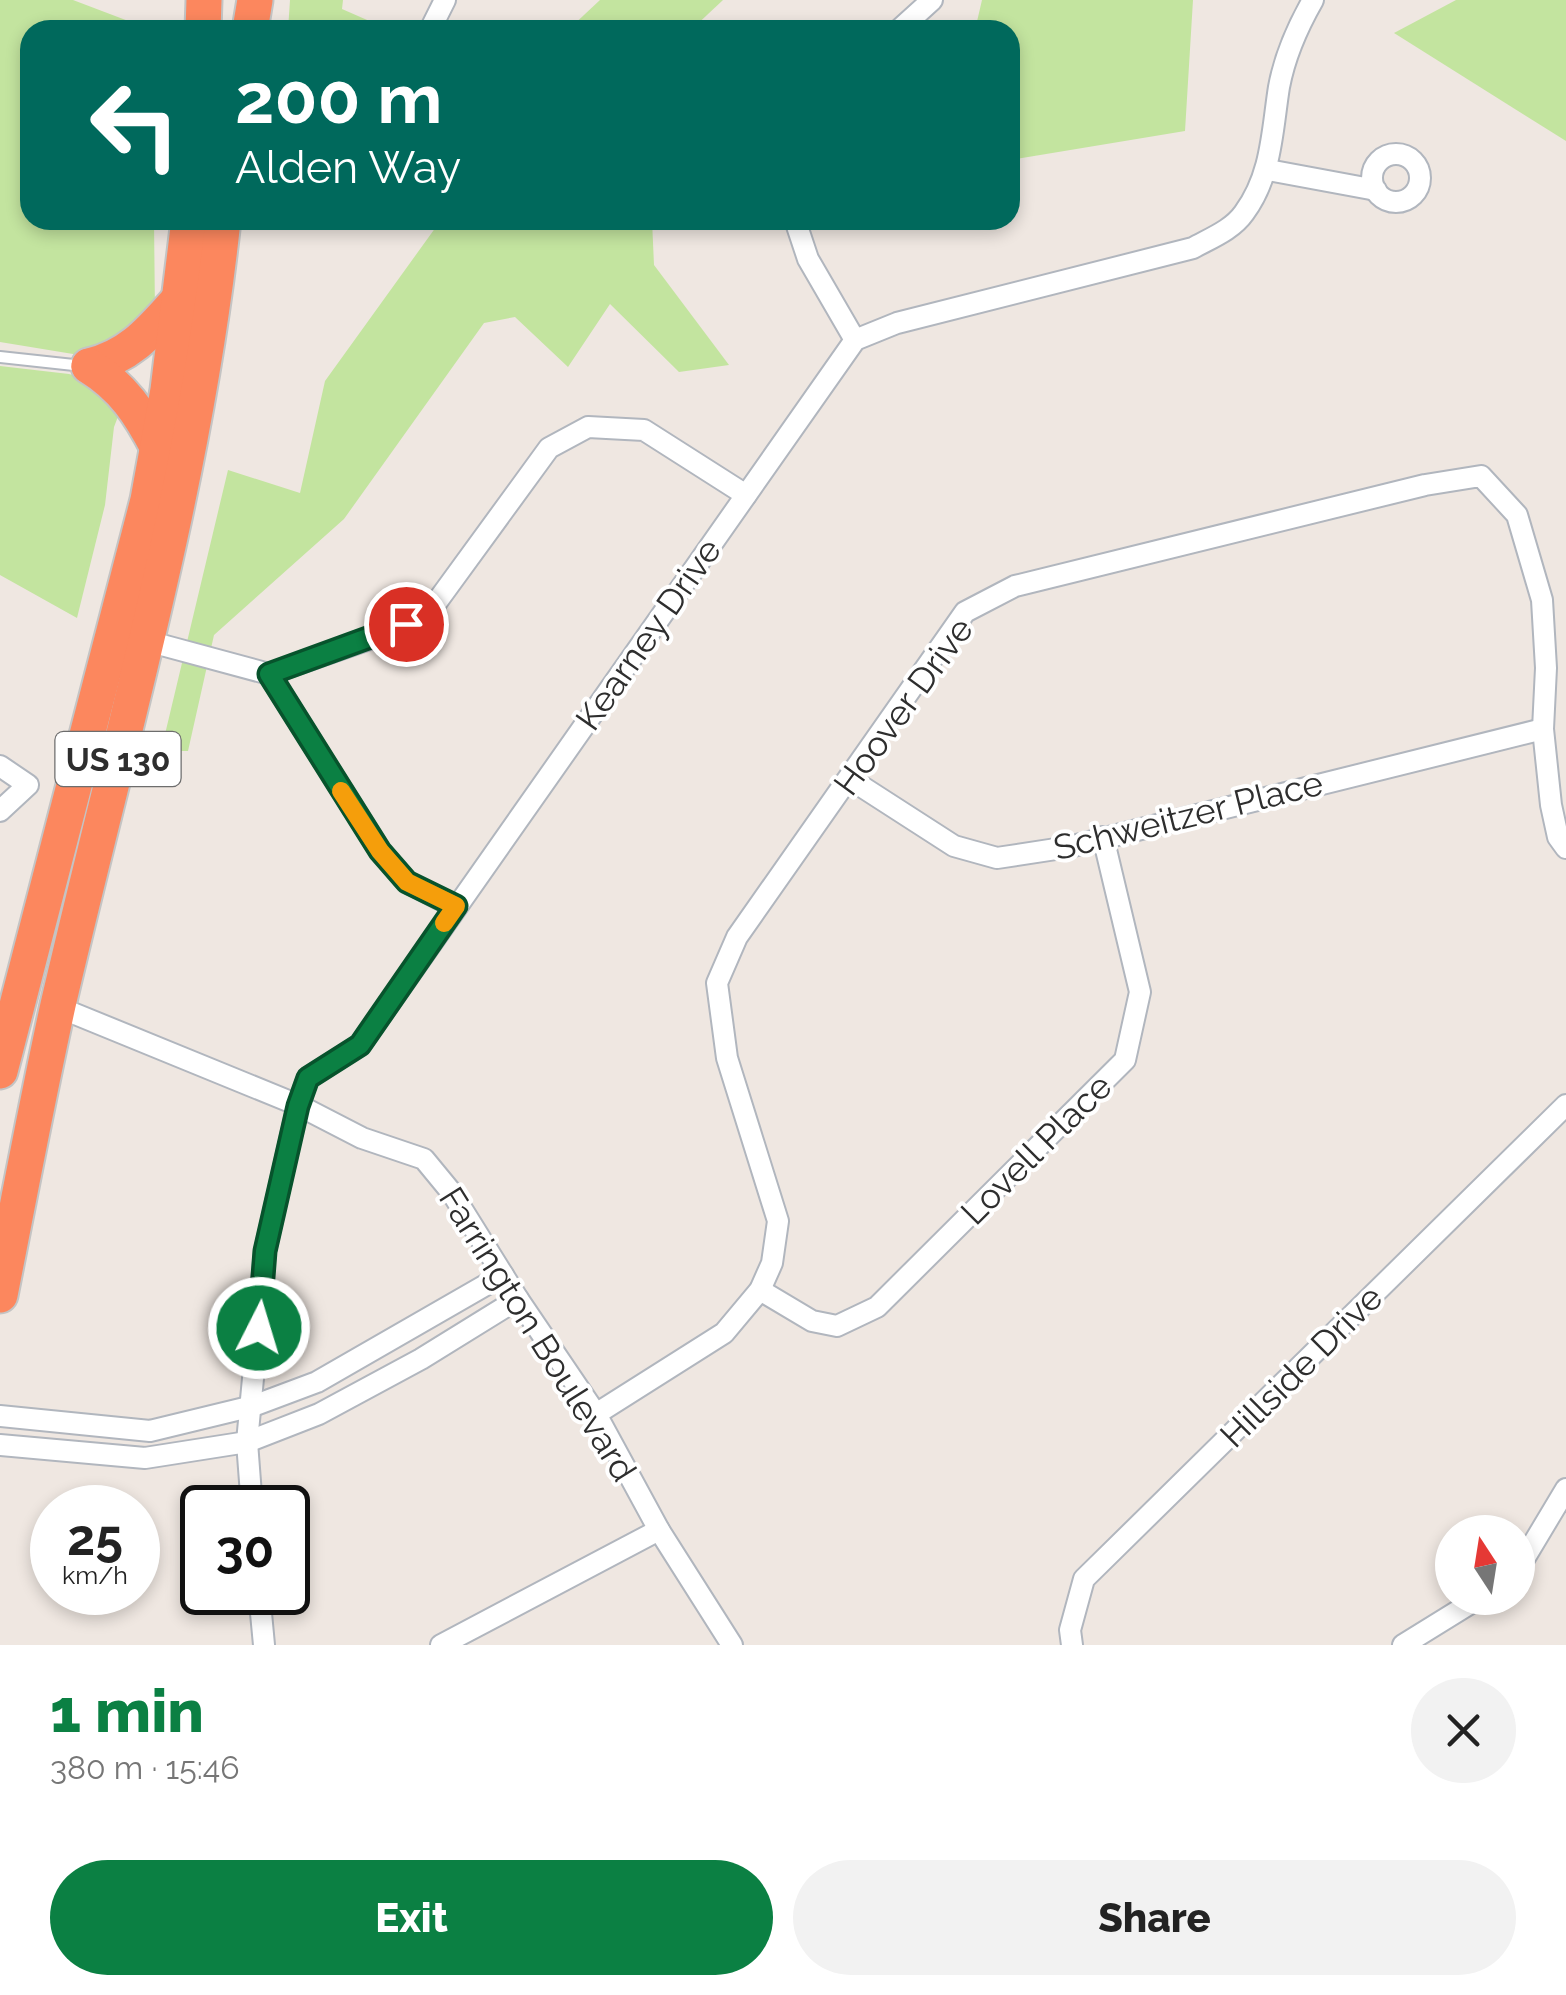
<!DOCTYPE html>
<meta charset="utf-8">
<style>
:root{--surface:#fff;--page:#f2f2f2;--text:#222;--muted:#767676;--accent:#0b8043}
body{margin:0;font-family:Raleway,sans-serif;background:var(--page);color:var(--text);height:100vh;display:flex;flex-direction:column;font-size:38px;white-space:nowrap}
*{box-sizing:border-box;margin:0}
p{font-size:32px;color:var(--muted)}
.icon{flex:none;width:55px;height:55px;fill:none;stroke:currentColor;stroke-width:2;stroke-linecap:round;stroke-linejoin:round}
.map{position:relative;height:1645px;overflow:hidden}
.panel{display:flex;flex-direction:column;background:var(--surface);flex:1}
.panel>*{flex:none}
.banner{position:absolute;left:20px;top:20px;width:1000px;height:210px;border-radius:30px;box-shadow:0 5px 15px #0003;background:#00695c;color:#fff;overflow:hidden}
.needle{width:65px;rotate:348deg}
.controls{position:absolute;left:1435px;top:1515px;display:grid;gap:20px}
.controls a{display:grid;place-items:center;width:100px;height:100px;border-radius:50%;background:var(--surface);box-shadow:0 5px 15px #0003;font-size:50px}
.speed{position:absolute;left:30px;top:1485px;display:flex;gap:20px;font-size:50px;font-weight:700;text-align:center}
.speed>*{display:grid;place-content:center;width:130px;height:130px;border-radius:50%;background:var(--surface);box-shadow:0 5px 15px #0003;line-height:1}
.speed small{font-size:25px;font-weight:400}
.speed .limit{border:5px solid #111;border-radius:15px;background:#fff;color:#111}
.pin{position:absolute;display:grid;place-items:center;width:85px;height:85px;color:#fff;margin:-42px;border:5px solid #fff;border-radius:50%;box-shadow:0 2px 10px #0007}
.me{position:absolute;width:110px;margin:-55px;rotate:5deg;stroke-linejoin:round;filter:drop-shadow(0 0 8px #0008)}
.turn{display:flex;align-items:center;gap:35px;height:210px;padding:0 50px;font-size:45px}
.turn .icon{width:130px;height:130px;stroke-width:2.5}
.turn b{display:block;font-size:70px;line-height:85px}
.round{display:grid;place-items:center;flex:none;width:105px;height:105px;border-radius:52px;background:var(--page)}
.head{display:flex;align-items:center;justify-content:space-between;height:170px;padding:0 50px}
h1{font-size:60px;font-weight:800;line-height:75px;color:var(--accent)}
.primary-button{display:flex;gap:20px;margin-top:auto;padding:20px 50px}
.primary-button a{flex:1;height:115px;border-radius:60px;background:var(--accent);color:#fff;font-size:40px;font-weight:800;line-height:115px;text-align:center}
.primary-button a+a{background:var(--page);color:var(--text)}
.map>svg:first-child{display:block}
.green{fill:#c3e49f}
.lines{fill:none;stroke-linecap:round;stroke-linejoin:round}
.lane-casing{stroke:#b1b6be;stroke-width:14}
.street-casing{stroke:#b1b6be;stroke-width:24}
.highway-casing{stroke:#c4c4c4;stroke-width:39}
.lane{stroke:#fff;stroke-width:10}
.street{stroke:#fff;stroke-width:20}
.highway{stroke:#fc875e;stroke-width:35}
.route-casing{stroke:#07532c;stroke-width:25}
.route{stroke:#0b8043;stroke-width:18}
.slow{stroke:#f59e0b;stroke-width:18}
.labels{text-anchor:middle;dominant-baseline:central;stroke-width:8;stroke-linejoin:round;paint-order:stroke}
.shield{fill:#fff;stroke:#6d6d6d;stroke-width:2.5}
.shield-label{font-size:32px;font-weight:bold;fill:#2e2e2e}
.street-label{font-size:35px;fill:#2e2e2e;stroke:#fff}
</style>
<div class="map">
<svg width="1566" height="1645" viewBox="0 0 1566 1645">
<rect width="100%" height="100%" fill="#efe7e1"/>
<g class="green">
<polygon points="0,0 73,0 152,30 30,30 30,220 154,220 155,313 109,352 73,354 0,342"/>
<polygon points="290,0 343,0 342,9 374,23 375,30 288,30"/>
<polygon points="600,0 723,0 691,30 568,30"/>
<polygon points="982,0 1193,0 1185,131 1010,160 1010,30 975,30"/>
<polygon points="1456,0 1566,0 1566,141 1394,33"/>
<polygon points="441,220 652,220 654,265 729,365 679,372 610,304 568,367 515,317 484,323 344,519 214,635 188,751 161,751 228,470 300,493 325,381"/>
<polygon points="0,366 69,374 98,382 122,406 114,427 105,505 77,618 0,575"/>
</g>
<g class="lines">
<defs>
<polyline id="lane" points="0,357 83,366"/>
<g id="street">
<polyline points="430,30 445,0"/>
<polyline points="899,30 932,0"/>
<circle cx="1396" cy="178" r="24"/>
<polyline points="1268,170 1376,190"/>
<polyline points="795,220 808,259 855,340"/>
<polyline points="147,641 269,674 380,851 407,882 455,907"/>
<polyline points="269,674 384,634 428,614 549,448 588,427 644,430 746,495"/>
<polyline points="0,766 28,785 0,811"/>
<polyline points="850,779 954,846 997,858 1069,847 1543,729"/>
<polyline points="58,1007 298,1105 362,1138 424,1159 452,1193 518,1299 596,1414 659,1530 732,1645"/>
<polyline points="760,1290 812,1321 837,1326 877,1307 1125,1060 1140,992 1103,837"/>
<polyline points="596,1414 724,1333 760,1290 772,1263 778,1221 727,1058 717,983 737,937 965,612 1015,586 1425,485 1481,476 1517,515 1542,600 1546,668 1543,729 1551,805 1558,837 1566,848"/>
<polyline points="0,1416 150,1431 253,1406 317,1382 503,1275"/>
<polyline points="0,1445 145,1458 247,1442 319,1414 421,1359 518,1299"/>
<path d="M252 1508 247 1442 265 1251 298 1105 308 1078 360 1045 855 340 897 323 1193 248C1211 238 1232 230 1244 213 1272 175 1272 131 1279 87 1285 55 1297 28 1313 0"/>
<polyline points="1518,1569 1566,1489"/>
<polyline points="259,1592 264,1645"/>
<polyline points="441,1645 659,1530"/>
<polyline points="1072,1645 1070,1630 1084,1579 1566,1105"/>
<polyline points="1403,1645 1479,1598"/>
</g>
<g id="highway">
<polyline points="203,30 204,0"/>
<polyline points="250,30 255,0"/>
<path d="M89 366C132 356 153 328 181 297"/>
<path d="M89 366C123 387 140 413 158 448"/>
<polyline points="0,1071 148,500 168,390 189,220"/>
<path d="M0 1295C19 1198 37 1101 58 1005 118 745 195 486 223 220"/>
</g>
</defs>
<use href="#lane" class="lane-casing"/>
<use href="#street" class="street-casing"/>
<use href="#highway" class="highway-casing"/>
<use href="#lane" class="lane"/>
<use href="#street" class="street"/>
<use href="#highway" class="highway"/>
</g>
<g class="lines">
<defs>
<polyline id="route" points="259,1328 265,1251 298,1106 308,1078 360,1045 456,906 407,882 380,851 269,674 406,624"/>
</defs>
<use href="#route" class="route-casing"/>
<use href="#route" class="route"/>
<polyline class="slow" points="341,791 380,851 407,882 456,906 444,923"/>
</g>
<g class="labels">
<rect class="shield" x="55.5" y="732" width="125" height="54" rx="8"/>
<g class="shield-label">
<text x="118" y="759">US 130</text>
</g>
<g class="street-label">
<text transform="translate(648 634) rotate(-55)">Kearney Drive</text>
<text transform="translate(903 706) rotate(-54)">Hoover Drive</text>
<text transform="translate(1188 815) rotate(-14)">Schweitzer Place</text>
<text transform="translate(1036 1149) rotate(-45)">Lovell Place</text>
<text transform="translate(538 1334) rotate(58)">Farrington Boulevard</text>
<text transform="translate(1301 1366) rotate(-45)">Hillside Drive</text>
</g>
</g>
</svg>
<div class="controls">
<a><svg class="needle" viewBox="-14 -14 28 28"><path d="M0-13l5 13h-10z" fill="#e53935"/><path d="M0 13l5-13h-10z" fill="#767676"/></svg></a>
</div>
<div class="speed"><div>25<small>km/h</small></div><div class="limit">30</div></div>
<div class="pin" style="left:406px;top:624px;background:#d93025"><svg class="icon" aria-label="arrive" viewBox="0 0 24 24"><path d="M6 21V4h12l-3 4 3 4H6"/></svg></div>
<svg class="me" style="left:259px;top:1328px" viewBox="-20 -20 40 40"><circle r="17" fill="#0b8043" stroke="#fff" stroke-width="3"/><path d="M0-11L8 9 0 5-8 9z" fill="#fff"/></svg>
<div class="banner">
<div class="turn"><svg class="icon" aria-label="left" viewBox="0 0 24 24"><path d="M17 20v-9H6M10 6l-5 5 5 5"/></svg><div><b>200 m</b>Alden Way</div></div>
</div>
</div>
<section class="panel">
<div class="head"><div><h1>1 min</h1><p>380 m · 15:46</p></div><a class="round"><svg class="icon" aria-label="close" viewBox="0 0 24 24"><path d="M6 6l12 12M18 6L6 18"/></svg></a></div>
<div class="primary-button"><a>Exit</a><a>Share</a></div>
</section>
